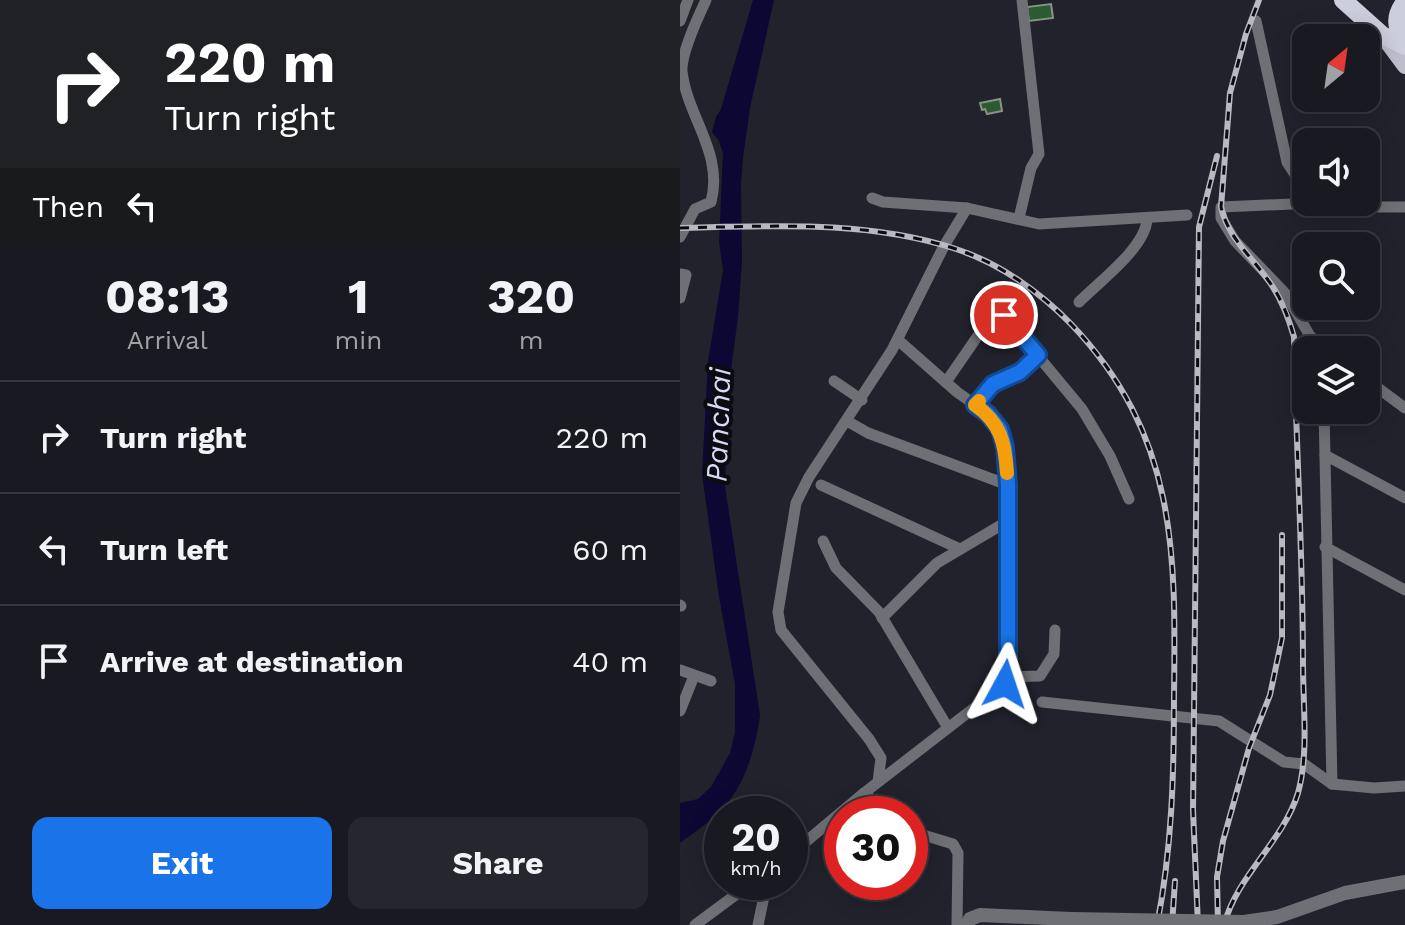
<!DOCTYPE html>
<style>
:root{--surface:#191a21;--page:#26272e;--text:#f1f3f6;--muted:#9fa1a5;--line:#37383f;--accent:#1a73e8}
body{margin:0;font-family:"Work Sans",sans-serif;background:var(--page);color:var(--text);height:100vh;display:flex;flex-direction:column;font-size:30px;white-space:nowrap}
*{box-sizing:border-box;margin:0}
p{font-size:26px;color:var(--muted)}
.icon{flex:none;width:44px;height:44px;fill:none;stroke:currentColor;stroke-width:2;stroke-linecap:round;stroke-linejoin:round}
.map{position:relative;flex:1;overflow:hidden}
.side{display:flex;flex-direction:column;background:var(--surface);width:680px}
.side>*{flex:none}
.hud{background:#202124;color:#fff;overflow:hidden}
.needle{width:52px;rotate:29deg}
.controls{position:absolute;left:612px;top:24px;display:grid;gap:16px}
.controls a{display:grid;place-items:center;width:88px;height:88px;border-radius:16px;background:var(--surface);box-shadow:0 4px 20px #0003,0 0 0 2px var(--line);font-size:40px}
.speed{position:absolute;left:24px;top:796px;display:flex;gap:16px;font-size:40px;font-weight:700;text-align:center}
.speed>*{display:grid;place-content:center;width:104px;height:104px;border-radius:50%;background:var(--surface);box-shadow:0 4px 20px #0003,0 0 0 2px var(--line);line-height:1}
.speed small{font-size:20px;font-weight:400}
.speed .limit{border:12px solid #d22;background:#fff;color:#111}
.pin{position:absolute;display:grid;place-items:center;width:68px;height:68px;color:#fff;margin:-34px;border:4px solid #fff;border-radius:50%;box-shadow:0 2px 8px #0007}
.me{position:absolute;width:88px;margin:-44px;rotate:5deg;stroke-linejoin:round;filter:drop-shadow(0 0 6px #0008)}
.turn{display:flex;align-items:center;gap:28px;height:168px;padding:0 32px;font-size:36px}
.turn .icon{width:104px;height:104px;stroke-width:2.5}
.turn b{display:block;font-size:56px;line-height:68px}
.then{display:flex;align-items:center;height:76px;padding:0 32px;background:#0003;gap:16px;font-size:30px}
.eta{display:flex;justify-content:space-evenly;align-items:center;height:136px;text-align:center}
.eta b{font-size:48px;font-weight:700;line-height:56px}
.primary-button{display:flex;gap:16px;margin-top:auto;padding:16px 32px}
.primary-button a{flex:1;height:92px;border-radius:16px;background:var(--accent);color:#fff;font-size:32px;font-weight:700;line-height:92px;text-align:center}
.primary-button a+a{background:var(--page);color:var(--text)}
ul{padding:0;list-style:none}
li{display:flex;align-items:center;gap:24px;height:112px;padding:0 32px;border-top:2px solid var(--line)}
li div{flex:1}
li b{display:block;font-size:30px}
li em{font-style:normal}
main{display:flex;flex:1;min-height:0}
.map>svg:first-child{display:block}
.water{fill:#0d0733}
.building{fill:#2c5a33;stroke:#879288;stroke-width:2}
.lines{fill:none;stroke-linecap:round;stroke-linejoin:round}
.minor{stroke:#6f7075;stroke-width:11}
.tertiary{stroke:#6f7075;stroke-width:14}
.primary{stroke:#bdbeca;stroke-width:16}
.trunk{stroke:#cccedb;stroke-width:18}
.rail-casing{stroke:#b8b9c1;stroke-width:6}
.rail{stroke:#0b0c10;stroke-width:3;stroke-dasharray:9;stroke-linecap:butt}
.tertiary-bridge{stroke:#6f7075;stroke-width:14}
.route-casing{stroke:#114b97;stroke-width:20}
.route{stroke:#1a73e8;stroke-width:14}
.slow{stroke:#f59e0b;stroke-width:14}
.labels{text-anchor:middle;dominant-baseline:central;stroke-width:8;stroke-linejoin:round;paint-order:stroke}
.water-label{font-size:30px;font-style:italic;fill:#d6d9f9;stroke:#0b0c10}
</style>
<main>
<section class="side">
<div class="hud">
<div class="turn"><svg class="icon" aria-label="right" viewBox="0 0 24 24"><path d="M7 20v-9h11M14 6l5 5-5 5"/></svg><div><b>220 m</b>Turn right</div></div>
<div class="then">Then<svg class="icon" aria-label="left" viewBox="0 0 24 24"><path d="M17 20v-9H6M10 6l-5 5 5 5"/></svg></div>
</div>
<div class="eta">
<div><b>08:13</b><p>Arrival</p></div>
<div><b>1</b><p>min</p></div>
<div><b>320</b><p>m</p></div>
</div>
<ul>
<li><svg class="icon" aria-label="right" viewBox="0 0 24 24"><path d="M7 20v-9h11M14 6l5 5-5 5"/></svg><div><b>Turn right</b></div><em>220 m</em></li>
<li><svg class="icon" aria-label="left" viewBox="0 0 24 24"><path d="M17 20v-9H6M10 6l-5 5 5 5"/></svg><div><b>Turn left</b></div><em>60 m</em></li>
<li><svg class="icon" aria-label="arrive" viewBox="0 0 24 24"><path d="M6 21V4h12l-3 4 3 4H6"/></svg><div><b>Arrive at destination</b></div><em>40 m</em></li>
</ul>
<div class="primary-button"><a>Exit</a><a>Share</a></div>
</section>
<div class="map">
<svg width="725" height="925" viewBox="0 0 725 925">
<rect width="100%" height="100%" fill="#21222c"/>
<path class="water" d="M73 0H94L70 108 63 158 61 183 62 261 58 317 48 392 45 487 80 715C76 746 66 783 44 807 31 821 15 832 0 843V803L18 799 31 787 50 753 55 732V684L39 597 22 474 28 361 43 270 39 242 43 153 39 141 32 132 36 117 41 109Z"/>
<g class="building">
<polygon points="371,4 373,18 349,21 347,7"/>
<polygon points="320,99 322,111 307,114 305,109 302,110 300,103"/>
</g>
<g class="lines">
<g class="minor">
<polyline points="0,21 8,0"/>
<polyline points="576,21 607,162 626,192"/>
<polyline points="192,198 203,202 287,208 359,224 507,215"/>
<polyline points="339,218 351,168 359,154 342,0"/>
<path d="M0 237 15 209 31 202C44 153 7 117 2 71 1 53 18 17 26 0"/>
<polyline points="0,274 6,275 0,298"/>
<path d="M399 302C419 282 466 247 467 219"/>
<polyline points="324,315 402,409 430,456 449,499"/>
<polyline points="648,350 630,336 605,293 555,241 541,218 541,207 634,203 653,207 725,207"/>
<polyline points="686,379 725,408"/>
<polyline points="154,381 182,400"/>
<polyline points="266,382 306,324"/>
<polyline points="295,405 313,384 340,372 358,355"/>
<polyline points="644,410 652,784"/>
<polyline points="167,421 188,433 328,485"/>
<polyline points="645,455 725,498"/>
<polyline points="141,485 280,549"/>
<polyline points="143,541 156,568 199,612 268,728"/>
<polyline points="645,547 725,590"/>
<polyline points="0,605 1,606"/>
<polyline points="202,618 257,563 328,521"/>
<polyline points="0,670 31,681"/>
<polyline points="328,677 360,676 374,654 375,630"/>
<polyline points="362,702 539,721 604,762 624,764 652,784 694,788 725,786"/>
<polyline points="0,711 14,676"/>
<polyline points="198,782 201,758 189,739 101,630 98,612 116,503 129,477 212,350 264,246 287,208"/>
<polyline points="184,793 209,814"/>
<polyline points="230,831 273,844 278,853 277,925"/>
<polyline points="110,855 184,793 325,684 328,677 328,485 325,447 320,429 308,414 277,392 218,340"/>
<polyline points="15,925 73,882"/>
<polyline points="78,925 87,882"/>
</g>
<polyline class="tertiary" points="287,925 290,919 300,915 391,919"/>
<polyline class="primary" points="702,35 725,66"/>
<g class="trunk">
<polyline points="663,0 702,35 725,46"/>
<path d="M723 45C717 27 713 17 725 2"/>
</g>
<defs>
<g id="rail">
<path d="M0 228C93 226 187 220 276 249 319 263 360 292 391 324 497 435 496 552 494 696 494 774 492 849 477 925"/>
<polyline points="492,925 495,881"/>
<polyline points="518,925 513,810 519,227 537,156"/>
<polyline points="538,925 537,877 543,841 569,748 590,695 602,638 602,535"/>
<path d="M544 925C557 875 603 842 618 793 629 753 623 707 623 665 623 556 616 446 614 337 608 316 601 297 588 280 570 255 548 237 541 207L550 93 566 34 579 0"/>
</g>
</defs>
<use href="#rail" class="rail-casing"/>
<use href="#rail" class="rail"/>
<polyline class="tertiary-bridge" points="391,919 564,922 597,917 665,893 725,882"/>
</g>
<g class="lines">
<defs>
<polyline id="route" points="324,315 358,355 340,372 313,384 295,405 308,414 320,429 325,447 328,485 328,677 325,684"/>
</defs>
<use href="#route" class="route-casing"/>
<use href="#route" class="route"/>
<path class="slow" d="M299 401 295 405C321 423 325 443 327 473"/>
</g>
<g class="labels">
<g class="water-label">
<text transform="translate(38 425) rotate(-88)">Panchai</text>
</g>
</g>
</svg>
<div class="controls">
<a><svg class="needle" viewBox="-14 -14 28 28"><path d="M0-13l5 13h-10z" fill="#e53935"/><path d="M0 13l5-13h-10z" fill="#9fa1a5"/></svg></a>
<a><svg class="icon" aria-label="sound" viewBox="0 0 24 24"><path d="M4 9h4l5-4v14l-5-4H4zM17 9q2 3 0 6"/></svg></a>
<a><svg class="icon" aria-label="search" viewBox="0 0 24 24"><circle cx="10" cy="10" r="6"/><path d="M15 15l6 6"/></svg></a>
<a><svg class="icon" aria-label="layers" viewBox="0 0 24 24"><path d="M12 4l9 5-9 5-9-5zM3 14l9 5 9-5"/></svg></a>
</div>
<div class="speed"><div>20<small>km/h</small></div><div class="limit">30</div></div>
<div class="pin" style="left:324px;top:315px;background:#d93025"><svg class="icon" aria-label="arrive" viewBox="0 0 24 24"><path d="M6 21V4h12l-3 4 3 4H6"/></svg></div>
<svg class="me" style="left:325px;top:684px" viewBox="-20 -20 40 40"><path d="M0-17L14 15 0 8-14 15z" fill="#1a73e8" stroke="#fff" stroke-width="4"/></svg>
</div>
</main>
